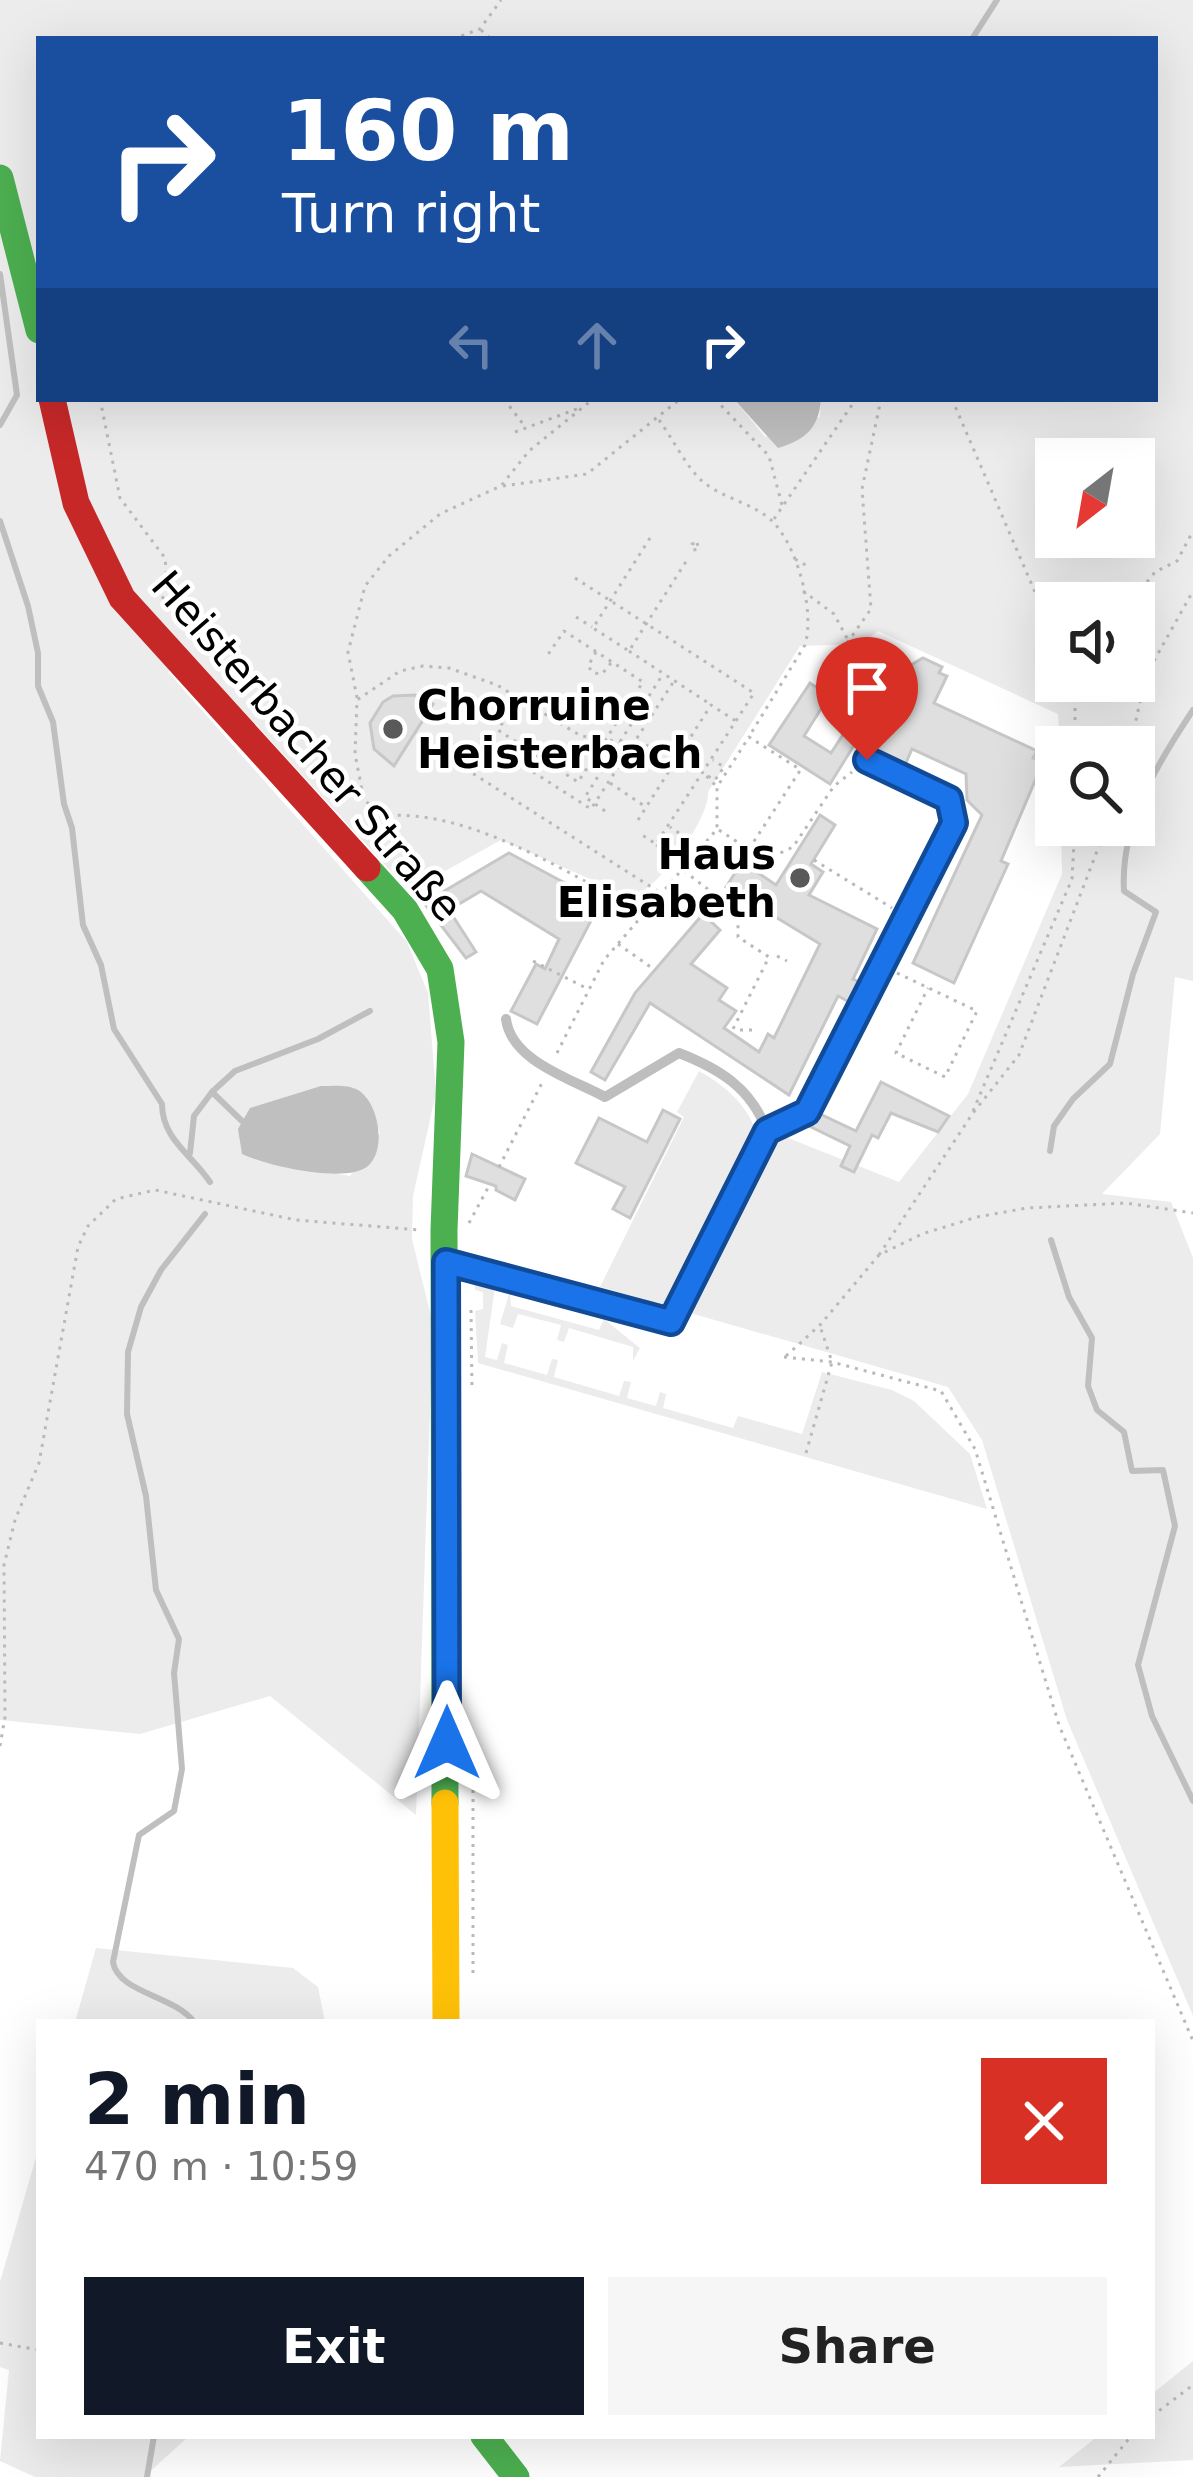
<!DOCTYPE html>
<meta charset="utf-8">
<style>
:root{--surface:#fff;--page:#f6f6f6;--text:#222;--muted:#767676;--accent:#111827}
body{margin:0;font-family:"DejaVu Sans",sans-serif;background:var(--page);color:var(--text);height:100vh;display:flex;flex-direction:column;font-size:45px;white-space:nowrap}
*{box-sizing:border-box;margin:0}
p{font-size:39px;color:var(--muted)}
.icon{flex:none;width:66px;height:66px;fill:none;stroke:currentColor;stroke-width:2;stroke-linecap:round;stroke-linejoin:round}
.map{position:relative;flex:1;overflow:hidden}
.panel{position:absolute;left:36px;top:2019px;width:1119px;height:420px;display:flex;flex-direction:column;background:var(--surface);border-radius:0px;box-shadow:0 12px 48px #0002}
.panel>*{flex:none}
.banner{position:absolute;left:36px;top:36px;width:1122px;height:366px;border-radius:0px;box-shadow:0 12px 48px #0002;background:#1a4fa0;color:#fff;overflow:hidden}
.needle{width:78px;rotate:211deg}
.fabs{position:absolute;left:1035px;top:438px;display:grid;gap:24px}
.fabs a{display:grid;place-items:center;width:120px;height:120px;border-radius:0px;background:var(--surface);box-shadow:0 12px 48px #0002;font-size:60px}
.pin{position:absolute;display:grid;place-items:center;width:102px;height:102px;color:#fff;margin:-123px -51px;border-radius:50% 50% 50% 0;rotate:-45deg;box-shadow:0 0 12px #0007}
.pin .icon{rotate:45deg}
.me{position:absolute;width:132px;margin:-66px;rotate:0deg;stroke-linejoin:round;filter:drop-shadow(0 0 9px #0008)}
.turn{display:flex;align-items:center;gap:42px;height:252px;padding:0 48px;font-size:54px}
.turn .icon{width:156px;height:156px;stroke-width:2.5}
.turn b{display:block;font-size:84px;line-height:102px}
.lanes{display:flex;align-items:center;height:114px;padding:0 48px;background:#0003;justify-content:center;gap:60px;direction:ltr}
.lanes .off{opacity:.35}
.round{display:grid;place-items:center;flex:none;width:126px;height:126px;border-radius:0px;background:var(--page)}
.head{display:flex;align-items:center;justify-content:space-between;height:204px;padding:0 48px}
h1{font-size:72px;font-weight:800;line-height:90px;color:var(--accent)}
.cta{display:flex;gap:24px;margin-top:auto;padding:24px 48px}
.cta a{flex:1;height:138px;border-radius:0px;background:var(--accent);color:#fff;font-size:48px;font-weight:800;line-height:138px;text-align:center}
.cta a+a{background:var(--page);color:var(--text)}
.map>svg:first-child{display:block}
.green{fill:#ececec;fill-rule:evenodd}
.water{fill:#bfbfbf}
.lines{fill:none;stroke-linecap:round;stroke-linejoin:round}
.stream{stroke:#bfbfbf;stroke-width:6}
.building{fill:#dfdfdf;stroke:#c7c7c7;stroke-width:3}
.path{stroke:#b9b9b9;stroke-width:3;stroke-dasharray:3 6;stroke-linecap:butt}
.lane{stroke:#bebebe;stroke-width:10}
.fast{stroke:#4caf50;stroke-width:27}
.slow{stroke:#ffc107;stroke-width:27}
.jam{stroke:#c62828;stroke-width:27}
.route-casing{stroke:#114b97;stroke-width:30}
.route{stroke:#1a73e8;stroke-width:21}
.poi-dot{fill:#595959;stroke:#fff;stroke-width:4.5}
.labels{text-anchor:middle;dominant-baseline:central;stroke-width:9;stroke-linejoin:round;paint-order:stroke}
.poi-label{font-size:42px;font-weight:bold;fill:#000;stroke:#fff;text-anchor:start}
.street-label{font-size:42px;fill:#000;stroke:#fff}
</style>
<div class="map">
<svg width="1193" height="2477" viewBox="0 0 1193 2477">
<rect width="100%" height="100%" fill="#fff"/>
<g class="green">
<path d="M0 0H1193V981L1175 977 1160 1134 1102 1194 1171 1202 1193 1258V2016L1067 1720 982 1440 948 1387 600 1287 684 1117 677 1112 699 1071C725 1085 754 1110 757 1140L770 1147 783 1136 899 1182 968 1094 1062 874 1061 825H1134V747H1060L1058 714 878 631 862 644 800 646 708 792C710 819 657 891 631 897L501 840 409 891 190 653 168 672 407 942 428 993 436 1093 413 1196 412 1239 433 1324 416 1815 270 1696 140 1734 0 1720ZM39 39H1155V399H821L820 417 765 437 734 399H39ZM1056 459H1134V537H1056ZM1056 603H1134V681H1056ZM366 1096 380 1133 350 1176 324 1171Z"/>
<polygon points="475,1282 495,1287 485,1357 497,1360 502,1343 508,1345 504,1363 547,1375 552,1359 558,1360 554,1377 619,1396 624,1381 631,1382 627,1398 656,1406 660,1392 666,1394 663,1408 733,1428 738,1416 802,1434 822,1372 892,1390 914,1401 970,1454 987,1509 478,1363 475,1311 483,1309 483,1292 475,1290"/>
<polygon points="510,1291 511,1306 599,1330 604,1319 640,1348 633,1361 633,1347 569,1328 564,1342 557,1340 561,1325 518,1314 513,1328 500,1324"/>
<polygon points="96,1948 293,1968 318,1987 325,2022 75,2022"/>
<polygon points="39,2147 39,2436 189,2436 144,2477 35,2477 0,2461 9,2370 0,2367 0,2282"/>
<polygon points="1193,2361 1193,2460 1059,2467 1098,2436 1152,2436 1152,2394"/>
</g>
<g class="water">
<path d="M734 399H821C819 428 805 440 778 448Z"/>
<path d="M321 1086C333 1086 347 1084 358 1090 378 1102 387 1147 369 1165 349 1185 267 1166 242 1154L238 1129 250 1108Z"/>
</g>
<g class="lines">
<g class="stream">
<polyline points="972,39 997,0"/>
<polyline points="0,274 17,395 0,425"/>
<path d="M0 521 28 606 38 653V686L53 722 64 804 72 828 83 925 101 965 114 1029 162 1104C162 1139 192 1155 210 1182"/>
<polyline points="242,1121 212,1092 235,1071 318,1039 370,1011"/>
<path d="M1050 1151 1054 1126 1073 1099 1110 1064 1133 974 1156 912 1124 891C1120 824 1157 764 1193 710"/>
<polyline points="190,1153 194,1116 212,1092"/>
<polyline points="1051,1240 1069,1297 1092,1338 1088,1386 1097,1410 1124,1432 1132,1471 1163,1470 1175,1526 1138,1665 1152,1716 1193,1801"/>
<path d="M194 2022C174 1995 118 1993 113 1962L139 1835 174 1811 182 1769 174 1673 179 1639 156 1590 146 1496 127 1414 128 1352 141 1307 161 1270 205 1214"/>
<polyline points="147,2477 154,2436"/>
</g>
</g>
<g class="building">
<polygon points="875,648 911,665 923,658 942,667 939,673 947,676 934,703 1037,751 1033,758 1043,762 1001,861 1008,864 954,983 913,963 982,815 967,800 966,774 912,749 905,765 856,742 830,784 769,745 810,683 829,696 804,736 831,753 852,721 879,734 898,694 861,677"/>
<polygon points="415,695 433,704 394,766 374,749 370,723 383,702 393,696"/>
<polygon points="820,815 835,825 811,864 823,872 809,895 877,929 853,979 861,983 851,1003 838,996 789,1095 650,1003 605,1080 591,1072 635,993 703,914 720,930 691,964 727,988 719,1000 736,1011 724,1028 759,1052 768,1034 774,1038 820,944 726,887 742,862 776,885"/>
<polygon points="509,853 593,898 587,909 595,913 537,1024 511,1011 536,964 545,969 559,939 481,891 449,910 476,952 466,958 424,903"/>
<polygon points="881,1082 949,1116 938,1132 891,1113 878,1138 872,1135 854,1172 841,1166 850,1146 807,1125 818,1113 856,1131"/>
<polygon points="663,1110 680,1119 630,1218 613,1209 625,1187 576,1163 599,1118 647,1142"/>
<polygon points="472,1154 525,1179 515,1200 496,1190 496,1186 466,1176"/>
</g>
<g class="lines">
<g class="path">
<polyline points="481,30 491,39"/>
<polyline points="453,39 480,29 501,0"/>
<polyline points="100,399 120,498 165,558 168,591 161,600"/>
<polyline points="504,399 523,424"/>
<polyline points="715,399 769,456 782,505"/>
<polyline points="952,399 1056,641"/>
<path d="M659 420C673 439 685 465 702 481 723 499 757 504 774 523 798 549 815 612 805 645L750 735"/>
<polyline points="515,432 582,407"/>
<polyline points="503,486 587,474 680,399"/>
<polyline points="774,519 856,399"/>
<polyline points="650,538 593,628 629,651 687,560"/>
<polygon points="697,543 699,549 693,550 692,544"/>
<polyline points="795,559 809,567"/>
<polyline points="575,578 754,693 656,844 639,833"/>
<polyline points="803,591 834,614 848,640"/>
<polyline points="1130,603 1155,572 1177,561 1193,531"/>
<polyline points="576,617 592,627"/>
<polyline points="629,651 710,704"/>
<polyline points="596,652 588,666 593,673 602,674 611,663"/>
<polyline points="832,669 886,695 870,729"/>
<polyline points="816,687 871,609 862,489 881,399"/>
<polyline points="357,698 348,652 365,586 389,556 440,514 501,486 529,451 593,399"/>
<polyline points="517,700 498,730 578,782 643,682 564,631 547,656"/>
<polyline points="480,738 591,809 674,681"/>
<polyline points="1075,747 1075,681"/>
<polyline points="1130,747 1146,675 1193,591"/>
<polyline points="678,757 694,767"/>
<polyline points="458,764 659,892"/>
<polyline points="708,776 715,780 724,767 713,760"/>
<polyline points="610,783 646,807"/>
<polyline points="605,811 585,797 663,674"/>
<polyline points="638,820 711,705 736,721"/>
<polyline points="719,830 765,860 793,847 834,786 852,772"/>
<polyline points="656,845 679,859 691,841 670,827"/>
<polyline points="749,849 803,766"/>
<polyline points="814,860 892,908"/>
<polyline points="684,871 738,912 738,937 769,957 731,1033"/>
<path d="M640 913C571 873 466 808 385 816L364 800 355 754 357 700 400 671 423 666 449 668 497 685 581 736 682 751 717 787"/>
<polyline points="618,944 655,970"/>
<polyline points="777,956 787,961"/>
<polyline points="533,961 588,989"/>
<polyline points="897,973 977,1011 945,1077 896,1053 928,988"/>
<polyline points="740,1030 755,1030"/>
<polyline points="557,1053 604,960 717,829 717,787 749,737 801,770"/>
<polyline points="973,1111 1072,879 1075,825"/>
<polyline points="499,1167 542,1083"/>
<polyline points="469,1223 490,1184"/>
<polyline points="879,1255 973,1113 1019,1055 1107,825"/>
<polyline points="471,1310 472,1391"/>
<polyline points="786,1356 820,1325 879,1255 922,1234 977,1217 1027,1208 1126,1203 1193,1213"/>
<polyline points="784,1357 832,1362 941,1391 975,1449 1059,1725 1193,2041"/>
<polyline points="806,1453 832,1362 820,1326"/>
<polyline points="0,1746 5,1717 4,1565 15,1520 39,1463 78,1247 88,1226 116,1199 155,1190 296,1220 420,1230"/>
<polyline points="473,1772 473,1978"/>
<polyline points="0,2343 39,2350"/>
<polyline points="1152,2416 1193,2385"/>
<polyline points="1098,2477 1131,2436"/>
</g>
<g class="lane">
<path d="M506 1019C511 1061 572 1079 605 1097L679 1053C720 1069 751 1088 767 1131"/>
<polyline points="450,1263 671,1322 767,1131 807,1113 954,823 949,799 867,761"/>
</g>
<g class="fast">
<polyline points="0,178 39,330"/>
<polyline points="367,868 405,910 440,969 451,1042 444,1230 445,1803"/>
<polyline points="484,2436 516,2477"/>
</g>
<polyline class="slow" points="445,1803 446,2022"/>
<polyline class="jam" points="52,399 76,503 122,598 367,868"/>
</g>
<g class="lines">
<defs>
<polyline id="route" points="447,1743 446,1262 671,1322 767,1131 807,1112 954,823 949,799 867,760"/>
</defs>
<use href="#route" class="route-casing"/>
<use href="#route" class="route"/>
</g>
<g class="poi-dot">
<circle cx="393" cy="729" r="12"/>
<circle cx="800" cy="878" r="12"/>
</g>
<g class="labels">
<g class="poi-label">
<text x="417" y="705">Chorruine<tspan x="417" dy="48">Heisterbach</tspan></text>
<text x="776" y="854" text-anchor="end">Haus<tspan x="776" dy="48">Elisabeth</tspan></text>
</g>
<g class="street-label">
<text transform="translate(307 746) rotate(49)">Heisterbacher Straße</text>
</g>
</g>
</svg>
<div class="fabs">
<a><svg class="needle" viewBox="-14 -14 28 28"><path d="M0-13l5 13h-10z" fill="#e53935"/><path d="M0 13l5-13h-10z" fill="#767676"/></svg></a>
<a><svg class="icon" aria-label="sound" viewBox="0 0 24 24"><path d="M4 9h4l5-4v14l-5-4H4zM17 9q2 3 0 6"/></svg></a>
<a><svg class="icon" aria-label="search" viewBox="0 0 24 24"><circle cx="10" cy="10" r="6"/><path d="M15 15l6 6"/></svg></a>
</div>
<div class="pin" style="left:867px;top:760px;background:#d93025"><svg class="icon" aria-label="arrive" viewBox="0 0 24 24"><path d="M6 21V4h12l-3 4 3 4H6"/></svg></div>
<svg class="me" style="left:447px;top:1743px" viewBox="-20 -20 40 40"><path d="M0-17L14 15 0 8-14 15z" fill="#1a73e8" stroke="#fff" stroke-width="4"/></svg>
<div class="banner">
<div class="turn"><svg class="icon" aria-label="right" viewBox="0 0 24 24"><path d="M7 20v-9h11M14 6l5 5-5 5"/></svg><div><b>160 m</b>Turn right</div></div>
<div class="lanes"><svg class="icon off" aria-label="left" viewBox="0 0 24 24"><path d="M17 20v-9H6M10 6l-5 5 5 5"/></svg><svg class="icon off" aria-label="ahead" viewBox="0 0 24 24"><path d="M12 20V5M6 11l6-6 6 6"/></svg><svg class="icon" aria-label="right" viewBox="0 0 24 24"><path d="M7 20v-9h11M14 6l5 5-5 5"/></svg></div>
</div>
<section class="panel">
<div class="head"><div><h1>2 min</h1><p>470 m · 10:59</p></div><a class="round" style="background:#d93025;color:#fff"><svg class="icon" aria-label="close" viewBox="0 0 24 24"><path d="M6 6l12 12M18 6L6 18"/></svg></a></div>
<div class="cta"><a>Exit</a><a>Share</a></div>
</section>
</div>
